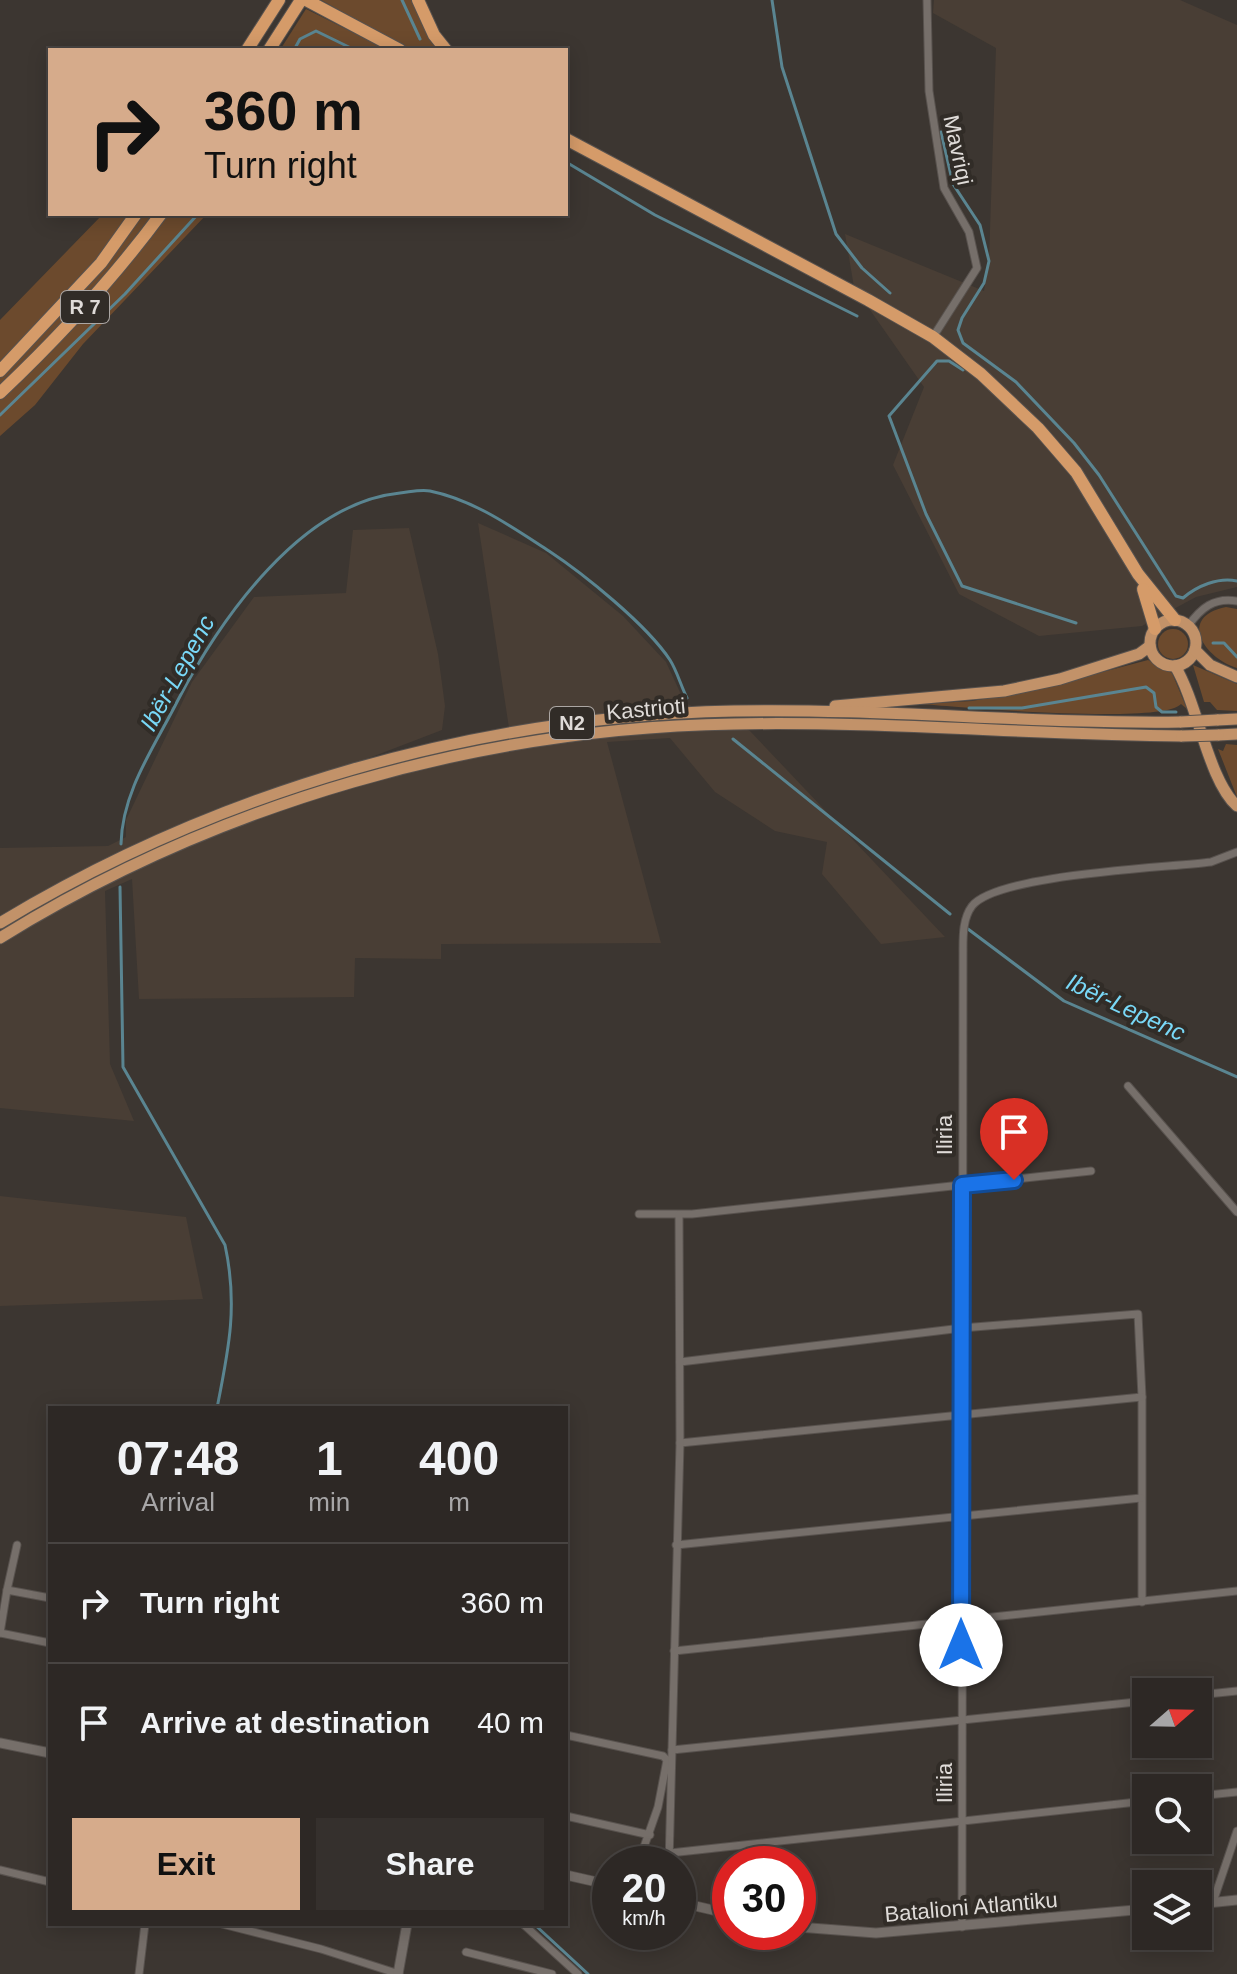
<!DOCTYPE html>
<meta charset="utf-8">
<style>
:root{--surface:#2d2825;--page:#35302d;--text:#f1f3f6;--muted:#a7a6a7;--line:#484442;--accent:#d6ab8b}
body{margin:0;font-family:Arial,sans-serif;background:var(--page);color:var(--text);height:100vh;display:flex;flex-direction:column;font-size:30px;white-space:nowrap}
*{box-sizing:border-box;margin:0}
p{font-size:26px;color:var(--muted)}
.icon{flex:none;width:44px;height:44px;fill:none;stroke:currentColor;stroke-width:2;stroke-linecap:round;stroke-linejoin:round}
.map{position:relative;flex:1;overflow:hidden}
.side{position:absolute;left:48px;top:1406px;width:520px;height:520px;display:flex;flex-direction:column;background:var(--surface);border-radius:0px;box-shadow:0 4px 20px #0003,0 0 0 2px var(--line)}
.side>*{flex:none}
.hud{position:absolute;left:48px;top:48px;width:520px;height:168px;border-radius:0px;box-shadow:0 4px 20px #0003,0 0 0 2px var(--line);background:#d6ab8b;color:#111;overflow:hidden}
.needle{width:52px;rotate:70deg}
.tools{position:absolute;left:1132px;top:1678px;display:grid;gap:16px}
.tools a{display:grid;place-items:center;width:80px;height:80px;border-radius:0px;background:var(--surface);box-shadow:0 4px 20px #0003,0 0 0 2px var(--line);font-size:40px}
.speed{position:absolute;left:592px;top:1846px;display:flex;gap:16px;font-size:40px;font-weight:700;text-align:center}
.speed>*{display:grid;place-content:center;width:104px;height:104px;border-radius:50%;background:var(--surface);box-shadow:0 4px 20px #0003,0 0 0 2px var(--line);line-height:1}
.speed small{font-size:20px;font-weight:400}
.speed .limit{border:12px solid #d22;background:#fff;color:#111}
.pin{position:absolute;display:grid;place-items:center;width:68px;height:68px;color:#fff;margin:-82px -34px;border-radius:50% 50% 50% 0;rotate:-45deg;box-shadow:0 0 8px #0007}
.pin .icon{rotate:45deg}
.me{position:absolute;width:88px;margin:-44px;rotate:0deg;stroke-linejoin:round;filter:drop-shadow(0 0 6px #0008)}
.turn{display:flex;align-items:center;gap:28px;height:168px;padding:0 24px;font-size:36px}
.turn .icon{width:104px;height:104px;stroke-width:2.5}
.turn b{display:block;font-size:56px;line-height:68px}
.eta{display:flex;justify-content:space-evenly;align-items:center;height:136px;text-align:center}
.eta b{font-size:48px;font-weight:700;line-height:56px}
.action{display:flex;gap:16px;margin-top:auto;padding:16px 24px}
.action a{flex:1;height:92px;border-radius:0px;background:var(--accent);color:#111;font-size:32px;font-weight:700;line-height:92px;text-align:center}
.action a+a{background:var(--page);color:var(--text)}
ul{padding:0;list-style:none}
li{display:flex;align-items:center;gap:24px;height:120px;padding:0 24px;border-top:2px solid var(--line)}
li div{flex:1}
li b{display:block;font-size:30px}
li em{font-style:normal}
.map>svg:first-child{display:block}
.built{fill:#493e35}
.green{fill:#6c4a2d}
.lines{fill:none;stroke-linecap:round;stroke-linejoin:round}
.stream{stroke:#5a8591;stroke-width:3}
.minor-casing{stroke:#58524e;stroke-width:9}
.tertiary-casing{stroke:#58524e;stroke-width:11}
.trunk-casing{stroke:#58524e;stroke-width:13}
.motorway-casing{stroke:#58524e;stroke-width:14}
.minor{stroke:#766f6a;stroke-width:7}
.tertiary{stroke:#766f6a;stroke-width:9}
.trunk{stroke:#c29269;stroke-width:11}
.motorway{stroke:#d59b69;stroke-width:12}
.trunk-bridge-casing{stroke:#58524e;stroke-width:13;stroke-linecap:butt}
.trunk-bridge{stroke:#c29269;stroke-width:11}
.route-casing{stroke:#114b97;stroke-width:20}
.route{stroke:#1a73e8;stroke-width:14}
.labels{text-anchor:middle;dominant-baseline:central;stroke-width:8;stroke-linejoin:round;paint-order:stroke}
.shield{fill:#312c27;stroke:#aba6a3;stroke-width:2}
.shield-label{font-size:20px;font-weight:bold;fill:#dfdbd8}
.street-label{font-size:22px;fill:#dfdbd8;stroke:#312c27}
.water-label{font-size:24px;font-style:italic;fill:#79d8f7;stroke:#312c27}
</style>
<div class="map">
<svg width="1237" height="1974" viewBox="0 0 1237 1974">
<rect width="100%" height="100%" fill="#3c3631"/>
<g class="built">
<polygon points="934,0 1180,0 1237,25 1237,587 1196,597 1142,626 1039,636 959,594 893,465 924,387 854,287 845,234 984,291 989,261 996,48 933,13"/>
<polygon points="478,523 546,553 623,616 666,662 685,703 750,731 945,937 881,944 822,874 827,842 775,831 715,792 670,738 607,742 661,943 441,944 441,959 355,958 354,997 139,999 132,879 105,891 110,1064 134,1121 0,1108 0,848 108,846 126,837 126,820 192,682 254,597 346,593 353,530 409,528 438,654 445,706 442,730 369,758 509,728"/>
<polygon points="0,1196 186,1217 203,1299 0,1306"/>
</g>
<g class="green">
<polygon points="321,0 413,0 441,50 410,50"/>
<polygon points="306,9 388,50 280,50"/>
<polygon points="103,214 207,214 83,344 35,405 0,436 0,320"/>
<path d="M1226 607 1237 609V668C1204 658 1177 617 1226 607Z"/>
<circle cx="1173" cy="644" r="15"/>
<path d="M1148 660 1172 673 1187 709 1181 704C1163 725 958 707 921 704L972 701 1042 688Z"/>
<polygon points="1193,665 1237,684 1237,711 1217,710 1210,702 1204,702"/>
<polygon points="1226,744 1237,745 1237,797 1218,749 1223,751"/>
</g>
<g class="lines">
<g class="stream">
<polyline points="402,0 420,39"/>
<polyline points="772,0 782,67 836,234 862,268 890,293"/>
<polyline points="294,50 300,39 316,31 355,50"/>
<path d="M941 132 953 184 980 225 989 261 984 283 962 318 958 330 963 343 1016 382 1074 443 1099 475 1176 596 1183 598C1197 586 1218 577 1237 581"/>
<polyline points="566,162 655,215 857,316"/>
<polyline points="963,370 949,361 937,361 889,416 926,514 962,586 1076,623"/>
<polyline points="0,415 125,294 198,214"/>
<polyline points="1213,643 1224,643 1237,657"/>
<polyline points="969,708 1022,708 1146,687 1154,693 1156,707 1162,712 1176,712"/>
<polyline points="733,739 950,914"/>
<path d="M121 844C122 791 155 746 178 700 221 618 301 503 400 493 410 492 421 489 430 491 474 500 512 527 549 551 584 574 647 625 670 660 677 671 681 686 687 698"/>
<path d="M120 887 123 1067 225 1245C238 1305 229 1348 217 1408"/>
<polyline points="968,929 1064,1001 1237,1077"/>
<polyline points="534,1924 588,1974"/>
</g>
<defs>
<g id="minor">
<polyline points="927,0 929,91 944,188 969,232 977,268 933,337"/>
<path d="M1188 626C1201 608 1214 597 1237 601"/>
<polyline points="1128,1086 1237,1212"/>
<polyline points="639,1214 692,1214 1091,1171"/>
<polyline points="680,1362 962,1328 1138,1314 1142,1397 1142,1602"/>
<polyline points="680,1443 1142,1397"/>
<polyline points="676,1545 1141,1498"/>
<polyline points="7,1590 17,1545"/>
<polyline points="0,1633 7,1590 50,1598"/>
<polyline points="0,1633 50,1643"/>
<polyline points="674,1651 1237,1591"/>
<polyline points="1198,1695 1237,1691"/>
<polyline points="566,1735 663,1756 667,1760 658,1807 638,1864"/>
<polyline points="672,1750 1146,1701"/>
<polyline points="1198,1796 1237,1792"/>
<polyline points="566,1816 650,1835"/>
<polyline points="670,1853 1146,1801"/>
<polyline points="669,1864 680,1443 679,1215"/>
<polyline points="0,1870 50,1882"/>
<polyline points="1213,1902 1237,1831"/>
<polyline points="222,1924 321,1949 399,1974"/>
<polyline points="523,1924 578,1974"/>
<path d="M962 1927 963 948C963 935 963 918 972 906 997 874 1165 868 1211 862L1237 852"/>
<polyline points="466,1952 552,1974"/>
<polyline points="139,1974 145,1924"/>
</g>
<g id="tertiary">
<polyline points="0,1743 50,1753"/>
<polyline points="566,1875 610,1885"/>
<polyline points="678,1902 730,1914"/>
<polyline points="1198,1904 1237,1900"/>
<polyline points="798,1927 876,1933 1146,1909"/>
<polyline points="398,1974 407,1924"/>
</g>
<g id="trunk">
<circle cx="1173" cy="643" r="23"/>
<polyline points="1195,650 1210,665 1237,677"/>
<path d="M1175 666C1198 704 1208 780 1237 806"/>
<polyline points="835,706 1004,691 1060,679 1139,654 1150,646"/>
<polyline points="1217,720 1237,719"/>
<polyline points="1218,735 1237,734"/>
<path d="M0 923C220 790 478 716 734 711 883 708 1032 724 1181 722"/>
<path d="M0 938C218 803 479 728 734 724 884 721 1033 735 1182 736"/>
</g>
<g id="motorway">
<polyline points="306,0 400,50"/>
<polyline points="418,0 434,35 446,50"/>
<polyline points="247,50 279,0"/>
<polyline points="269,50 301,0"/>
<polyline points="566,139 868,300 933,337 981,374 1038,428 1076,472 1138,574 1175,620"/>
<polyline points="0,371 101,263 136,214"/>
<path d="M0 393C59 337 113 279 161 214"/>
<polyline points="1143,589 1155,629"/>
</g>
</defs>
<use href="#minor" class="minor-casing"/>
<use href="#tertiary" class="tertiary-casing"/>
<use href="#trunk" class="trunk-casing"/>
<use href="#motorway" class="motorway-casing"/>
<use href="#minor" class="minor"/>
<use href="#tertiary" class="tertiary"/>
<use href="#trunk" class="trunk"/>
<use href="#motorway" class="motorway"/>
<defs>
<g id="trunk-bridge">
<polyline points="1181,722 1217,720"/>
<polyline points="1182,736 1218,735"/>
</g>
</defs>
<use href="#trunk-bridge" class="trunk-bridge-casing"/>
<use href="#trunk-bridge" class="trunk-bridge"/>
</g>
<g class="lines">
<defs>
<polyline id="route" points="961,1645 962,1185 1014,1180"/>
</defs>
<use href="#route" class="route-casing"/>
<use href="#route" class="route"/>
</g>
<g class="labels">
<g class="shield">
<rect x="61" y="291" width="48" height="32" rx="6"/>
<rect x="550" y="707" width="44" height="32" rx="6"/>
</g>
<g class="shield-label">
<text x="85" y="307">R 7</text>
<text x="572" y="723">N2</text>
</g>
<g class="street-label">
<text transform="translate(958 150) rotate(78)">Mavriqi</text>
<text transform="translate(646 709) rotate(-5)">Kastrioti</text>
<text transform="translate(944 1135) rotate(-90)">Iliria</text>
<text transform="translate(944 1783) rotate(-90)">Iliria</text>
<text transform="translate(971 1907) rotate(-5)">Batalioni Atlantiku</text>
</g>
<g class="water-label">
<text transform="translate(177 673) rotate(-61)">Ibër-Lepenc</text>
<text transform="translate(1126 1007) rotate(25)">Ibër-Lepenc</text>
</g>
</g>
</svg>
<div class="tools">
<a><svg class="needle" viewBox="-14 -14 28 28"><path d="M0-13l5 13h-10z" fill="#e53935"/><path d="M0 13l5-13h-10z" fill="#a7a6a7"/></svg></a>
<a><svg class="icon" aria-label="search" viewBox="0 0 24 24"><circle cx="10" cy="10" r="6"/><path d="M15 15l6 6"/></svg></a>
<a><svg class="icon" aria-label="layers" viewBox="0 0 24 24"><path d="M12 4l9 5-9 5-9-5zM3 14l9 5 9-5"/></svg></a>
</div>
<div class="speed"><div>20<small>km/h</small></div><div class="limit">30</div></div>
<div class="pin" style="left:1014px;top:1180px;background:#d93025"><svg class="icon" aria-label="arrive" viewBox="0 0 24 24"><path d="M6 21V4h12l-3 4 3 4H6"/></svg></div>
<svg class="me" style="left:961px;top:1645px" viewBox="-20 -20 40 40"><circle r="19" fill="#fff"/><path d="M0-13L10 11 0 6-10 11z" fill="#1a73e8"/></svg>
<div class="hud">
<div class="turn"><svg class="icon" aria-label="right" viewBox="0 0 24 24"><path d="M7 20v-9h11M14 6l5 5-5 5"/></svg><div><b>360 m</b>Turn right</div></div>
</div>
<section class="side">
<div class="eta">
<div><b>07:48</b><p>Arrival</p></div>
<div><b>1</b><p>min</p></div>
<div><b>400</b><p>m</p></div>
</div>
<ul>
<li><svg class="icon" aria-label="right" viewBox="0 0 24 24"><path d="M7 20v-9h11M14 6l5 5-5 5"/></svg><div><b>Turn right</b></div><em>360 m</em></li>
<li><svg class="icon" aria-label="arrive" viewBox="0 0 24 24"><path d="M6 21V4h12l-3 4 3 4H6"/></svg><div><b>Arrive at destination</b></div><em>40 m</em></li>
</ul>
<div class="action"><a>Exit</a><a>Share</a></div>
</section>
</div>
